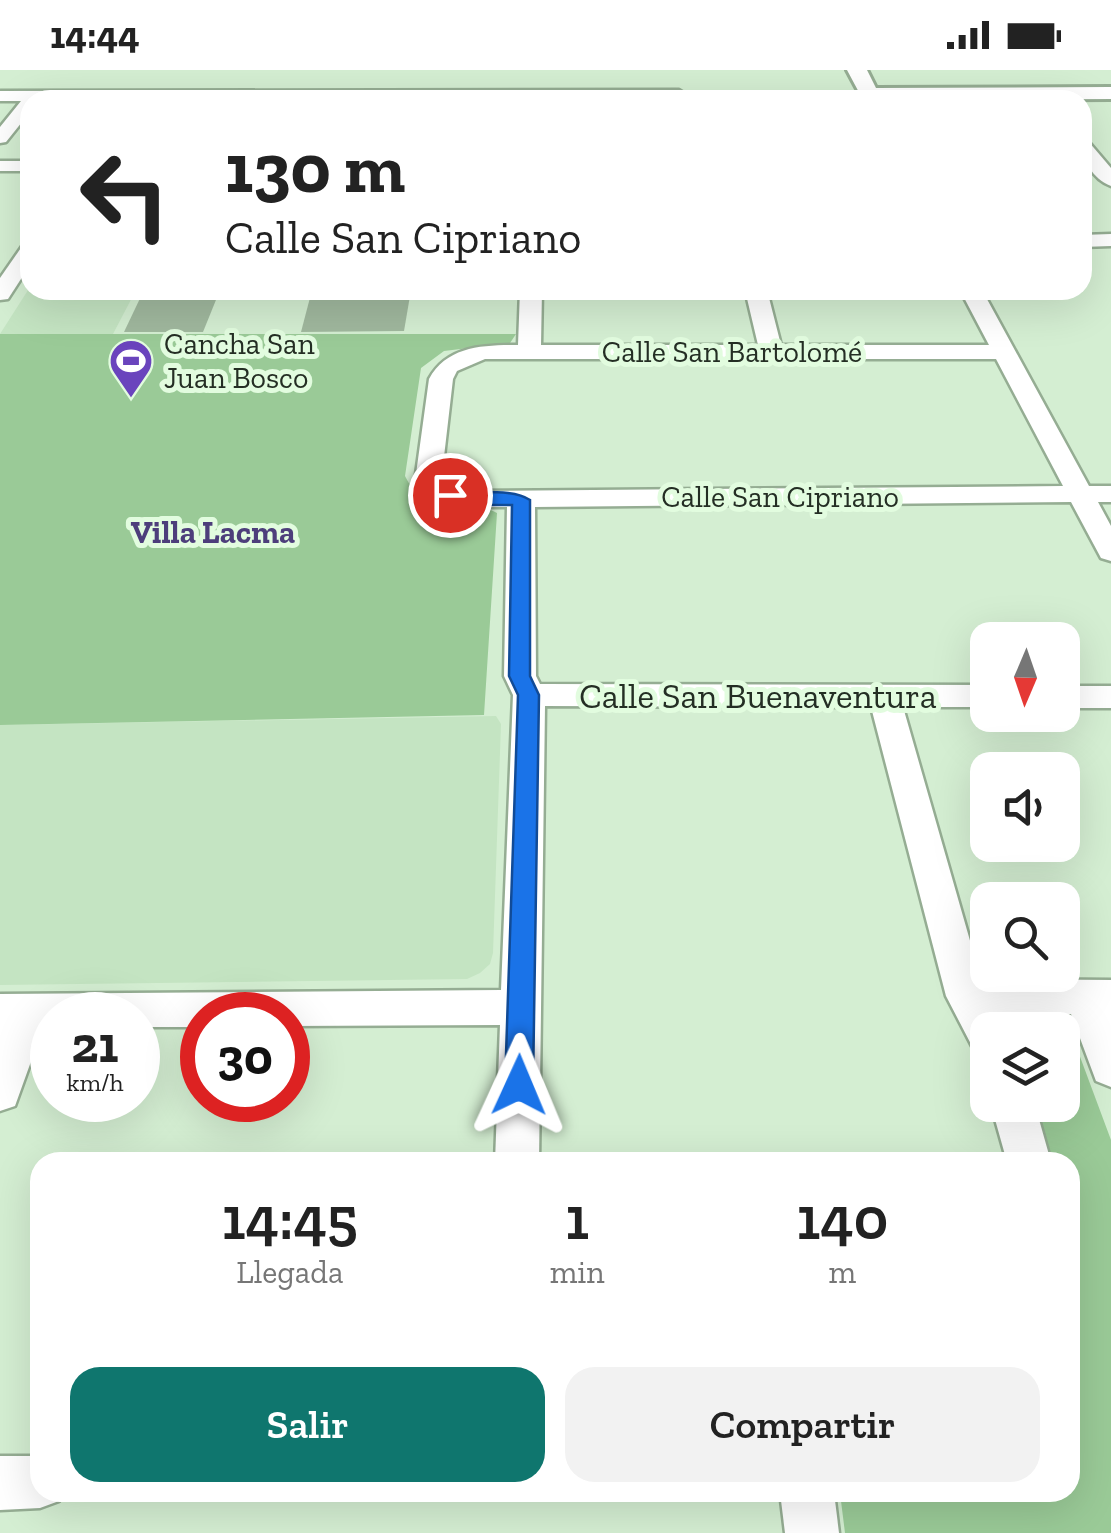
<!DOCTYPE html>
<html lang="es">
<meta charset="utf-8">
<style>
:root{--surface:#fff;--page:#f2f2f2;--text:#222;--muted:#767676;--accent:#0f766e}
body{margin:0;font-family:"Zilla Slab",serif;background:var(--page);color:var(--text);height:100vh;display:flex;flex-direction:column;font-size:38px;white-space:nowrap}
*{box-sizing:border-box;margin:0}
p{font-size:32px;color:var(--muted)}
.icon{flex:none;width:55px;height:55px;fill:none;stroke:currentColor;stroke-width:2;stroke-linecap:round;stroke-linejoin:round}
.map{position:relative;flex:1;overflow:hidden}
.details{position:absolute;left:30px;top:1082px;width:1050px;height:350px;display:flex;flex-direction:column;background:var(--surface);border-radius:30px;box-shadow:0 10px 40px #0002}
.details>*{flex:none}
.banner{position:absolute;left:20px;top:20px;width:1072px;height:210px;border-radius:30px;box-shadow:0 10px 40px #0002;background:#fff;color:var(--text);overflow:hidden}
.needle{width:65px;rotate:182deg}
.controls{position:absolute;left:970px;top:552px;display:grid;gap:20px}
.controls a{display:grid;place-items:center;width:110px;height:110px;border-radius:20px;background:var(--surface);box-shadow:0 10px 40px #0002;font-size:50px}
.speed{position:absolute;left:30px;top:922px;display:flex;gap:20px;font-size:50px;font-weight:700;text-align:center}
.speed>*{display:grid;place-content:center;width:130px;height:130px;border-radius:50%;background:var(--surface);box-shadow:0 10px 40px #0002;line-height:1}
.speed small{font-size:25px;font-weight:400}
.speed .limit{border:15px solid #d22;background:#fff;color:#111}
.pin{position:absolute;display:grid;place-items:center;width:85px;height:85px;color:#fff;margin:-42px;border:5px solid #fff;border-radius:50%;box-shadow:0 2px 10px #0007}
.me{position:absolute;width:110px;margin:-55px;rotate:1deg;stroke-linejoin:round;filter:drop-shadow(0 0 8px #0008)}
.turn{display:flex;align-items:center;gap:35px;height:210px;padding:0 40px;font-size:45px}
.turn .icon{width:130px;height:130px;stroke-width:2.5}
.turn b{display:block;font-size:70px;line-height:85px}
.eta{display:flex;justify-content:space-evenly;align-items:center;height:170px;text-align:center}
.eta b{font-size:60px;font-weight:600;line-height:70px}
.action{display:flex;gap:20px;margin-top:auto;padding:20px 40px}
.action a{flex:1;height:115px;border-radius:30px;background:var(--accent);color:#fff;font-size:40px;font-weight:600;line-height:115px;text-align:center}
.action a+a{background:var(--page);color:var(--text)}
.status{display:flex;justify-content:space-between;align-items:center;height:70px;padding:0 50px;background:var(--surface);direction:ltr}
.status svg{height:28px;fill:currentColor}
.map>svg:first-child{display:block}
.built{fill:#c4e4c2}
.green{fill:#9aca97}
.building{fill:#a0b89e}
.lines{fill:none;stroke-linecap:round;stroke-linejoin:round}
.minor-casing{stroke:#95ad93;stroke-width:5}
.tertiary-casing{stroke:#95ad93;stroke-width:6}
.minor{fill:#fff;fill-rule:evenodd}
.tertiary{fill:#fff;fill-rule:evenodd}
.route{fill:#1a73e8;stroke:#114b97;stroke-width:2.5}
.labels{text-anchor:middle;dominant-baseline:central;stroke-width:10;stroke-linejoin:round;paint-order:stroke}
.far-poi-label{font-size:30px;fill:#242e24;stroke:#e2fcdf;text-anchor:start}
.far-street-label{font-size:30px;fill:#242e24;stroke:#e2fcdf}
.far-neighbourhood-label{font-size:32px;font-weight:bold;fill:#4d3e7b;stroke:#e2fcdf}
.street-label{font-size:35px;fill:#242e24;stroke:#e2fcdf}
</style>
<div class="status"><b>14:44</b><svg viewBox="0 0 49 12"><path d="M0 12V9h3v3zM5 12V6h3v6zM10 12V3h3v9zM15 12V0h3v12zM26 1h20v11H26zM47 4h2v5h-2z"/></svg></div>
<div class="map">
<svg width="1111" height="1463" viewBox="0 0 1111 1463">
<rect width="100%" height="100%" fill="#d4eed2"/>
<g class="built">
<polygon points="30,217 30,220 136,220 113,264 0,264"/>
<polygon points="496,646 501,654 493,883 490,894 480,903 467,909 0,915 0,655"/>
</g>
<g class="green">
<path d="M0 264H516L510 273 444 281 421 298 405 406C424 446 467 426 497 443L484 645 0 655Z"/>
<polygon points="1063,965 1079,984 1111,1070 1111,1463 845,1463 840,1423 1070,1422 1070,1092 1020,1092 1004,1035 1062,1035"/>
</g>
<g class="building">
<polygon points="144,220 220,220 203,262 124,262"/>
<polygon points="312,220 411,220 404,261 301,262"/>
</g>
<g class="lines">
<defs>
<g id="minor">
<polygon points="679,20 687,25 685,28 30,30 30,42 6,72 0,73 0,57 21,31 0,31 0,21"/>
<path d="M1082 70 1088 71 1111 98V116C1092 109 1082 89 1082 70Z"/>
<rect x="0" y="91" width="30" height="10"/>
<polygon points="1111,164 1111,176 1082,177 1082,165"/>
<polygon points="30,173 30,195 8,229 0,230 0,208 23,175"/>
<path d="M520 220H542L541 275H758L745 220H767L781 275H989L960 220H982L1089 416H1111V432H1098L1111 456V491L1101 488 1071 432 535 437 536 606 540 614 988 615V637H903L981 909 1111 910V1017L1096 1011 1071 944 997 943 1006 960H988V983L973 978 946 926 871 637 545 636 539 1092H495L500 955 288 956V945H202V957H138V945H52V958H43L15 1036 0 1041V924L501 920 513 625 504 606 507 437H470L426 423 416 404 429 309C447 276 483 275 518 275ZM485 289H996L1063 416 473 421 446 412 442 404 453 309 457 301Z"/>
<rect x="1062" y="616" width="49" height="22"/>
<polygon points="991,1035 1035,1035 1051,1092 1007,1092"/>
<polygon points="0,1386 40,1386 40,1422 62,1422 59,1431 40,1438 0,1440"/>
<polygon points="780,1422 834,1422 839,1463 785,1463"/>
</g>
<polygon id="tertiary" points="847,0 867,0 876,18 1111,17 1111,29 869,30 862,28"/>
</defs>
<use href="#minor" class="minor-casing"/>
<use href="#tertiary" class="tertiary-casing"/>
<use href="#minor" class="minor"/>
<use href="#tertiary" class="tertiary"/>
</g>
<path class="route" d="M450 420C473 425 511 417 530 430V606L539 625 533 1015 529 1024 519 1027 509 1024 505 1015 518 625 509 606 512 435H470L444 429 441 425Z"/>
<defs>
<symbol id="stadium-pin" viewBox="-11 -11 22 30"><path d="M0 17L-7.5 6A9.5 9.5 0 1 1 7.5 6Z" fill="#6a44bd" stroke="#e2fcdf"/><path d="M0-5a6.5 5 0 1 0 0 10a6.5 5 0 1 0 0-10ZM-3.5-1.8h7v3.6h-7Z" fill="#fff"/></symbol>
</defs>
<g fill-rule="evenodd">
<use href="#stadium-pin" x="106" y="266" width="50" height="68"/>
</g>
<g class="labels">
<g class="far-poi-label">
<text x="164" y="274">Cancha San<tspan x="164" dy="34">Juan Bosco</tspan></text>
</g>
<g class="far-street-label">
<text x="732" y="282">Calle San Bartolomé</text>
<text x="780" y="427">Calle San Cipriano</text>
</g>
<g class="far-neighbourhood-label">
<text x="213" y="462">Villa Lacma</text>
</g>
<g class="street-label">
<text x="758" y="626">Calle San Buenaventura</text>
</g>
</g>
</svg>
<div class="controls">
<a><svg class="needle" viewBox="-14 -14 28 28"><path d="M0-13l5 13h-10z" fill="#e53935"/><path d="M0 13l5-13h-10z" fill="#767676"/></svg></a>
<a><svg class="icon" aria-label="sound" viewBox="0 0 24 24"><path d="M4 9h4l5-4v14l-5-4H4zM17 9q2 3 0 6"/></svg></a>
<a><svg class="icon" aria-label="search" viewBox="0 0 24 24"><circle cx="10" cy="10" r="6"/><path d="M15 15l6 6"/></svg></a>
<a><svg class="icon" aria-label="layers" viewBox="0 0 24 24"><path d="M12 4l9 5-9 5-9-5zM3 14l9 5 9-5"/></svg></a>
</div>
<div class="speed"><div>21<small>km/h</small></div><div class="limit">30</div></div>
<div class="pin" style="left:450px;top:425px;background:#d93025"><svg class="icon" aria-label="arrive" viewBox="0 0 24 24"><path d="M6 21V4h12l-3 4 3 4H6"/></svg></div>
<svg class="me" style="left:519px;top:1015px" viewBox="-20 -20 40 40"><path d="M0-17L14 15 0 8-14 15z" fill="#1a73e8" stroke="#fff" stroke-width="4"/></svg>
<div class="banner">
<div class="turn"><svg class="icon" aria-label="left" viewBox="0 0 24 24"><path d="M17 20v-9H6M10 6l-5 5 5 5"/></svg><div><b>130 m</b>Calle San Cipriano</div></div>
</div>
<section class="details">
<div class="eta">
<div><b>14:45</b><p>Llegada</p></div>
<div><b>1</b><p>min</p></div>
<div><b>140</b><p>m</p></div>
</div>
<div class="action"><a>Salir</a><a>Compartir</a></div>
</section>
</div>
